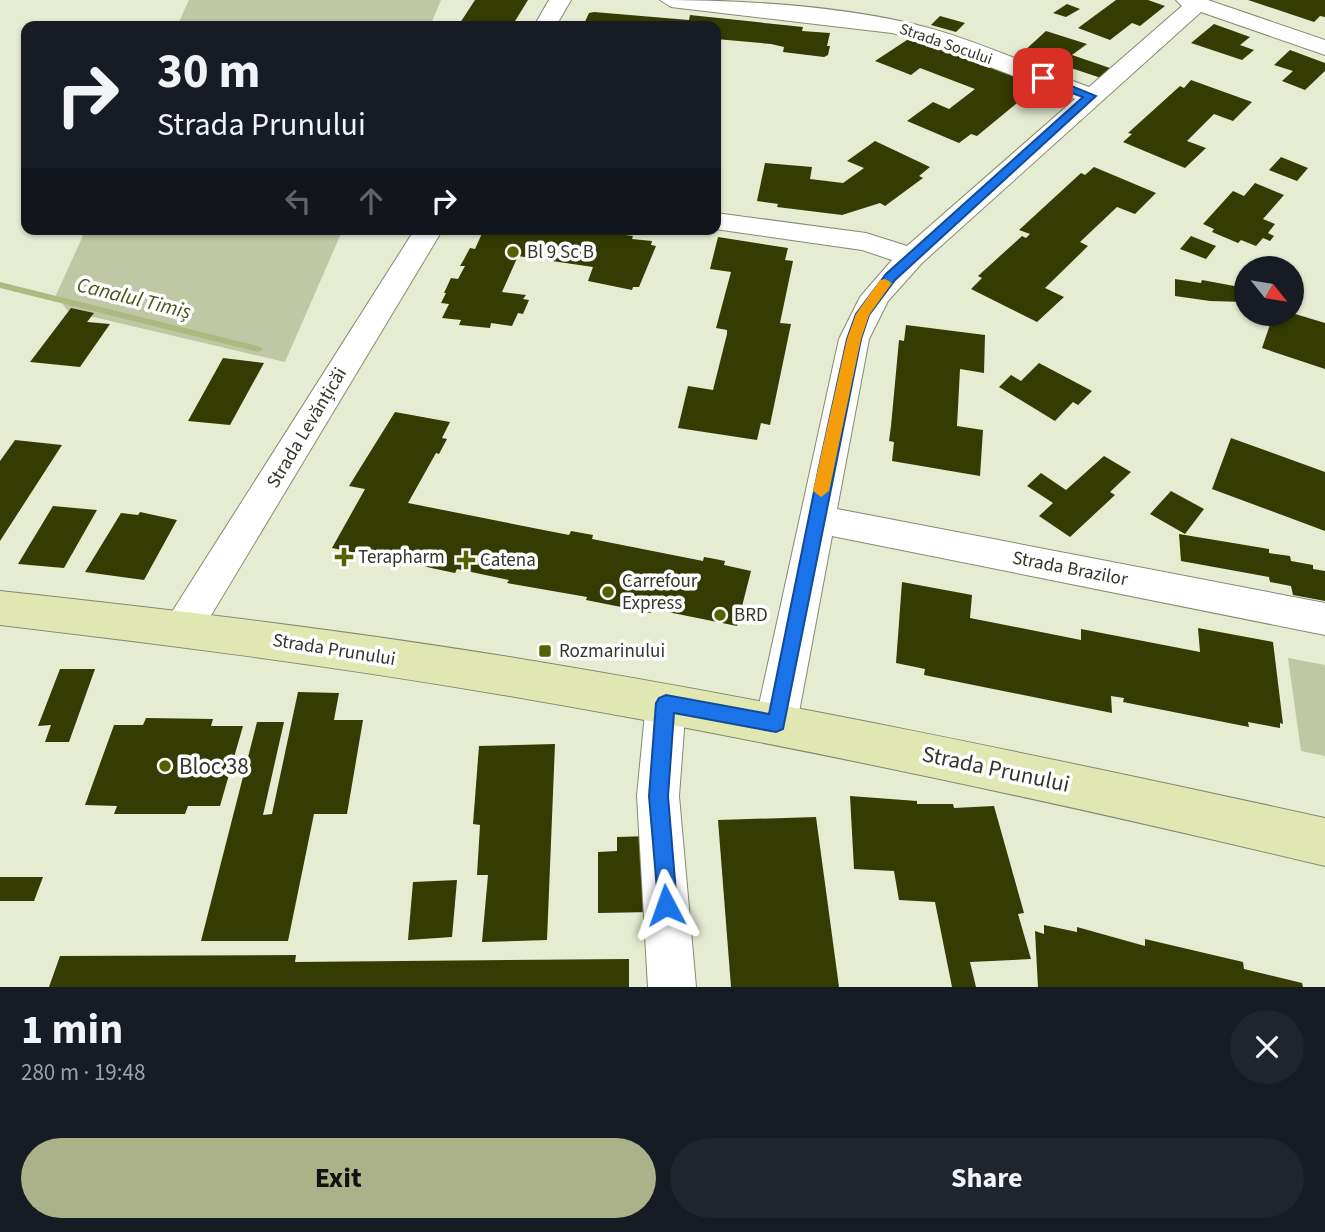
<!DOCTYPE html>
<meta charset="utf-8">
<style>
:root{--surface:#171b24;--page:#20242c;--text:#f1f3f6;--muted:#9ea1a6;--accent:#abb188}
body{margin:0;font-family:"Source Sans 3",sans-serif;background:var(--page);color:var(--text);height:100vh;display:flex;flex-direction:column;font-size:26px;white-space:nowrap}
*{box-sizing:border-box;margin:0}
p{font-size:23px;color:var(--muted)}
.icon{flex:none;width:38px;height:38px;fill:none;stroke:currentColor;stroke-width:2;stroke-linecap:round;stroke-linejoin:round}
.map{position:relative;height:987px;overflow:hidden}
.details{display:flex;flex-direction:column;background:var(--surface);flex:1}
.details>*{flex:none}
.banner{position:absolute;left:21px;top:21px;width:700px;height:214px;border-radius:14px;box-shadow:0 2px 5px #0004;background:#171b24;color:var(--text);overflow:hidden}
.needle{width:46px;rotate:120deg}
.buttons{position:absolute;left:1234px;top:256px;display:grid;gap:14px}
.buttons a{display:grid;place-items:center;width:70px;height:70px;border-radius:50%;background:var(--surface);box-shadow:0 2px 5px #0004;font-size:35px}
.pin{position:absolute;display:grid;place-items:center;width:60px;height:60px;color:#fff;margin:-30px;border-radius:14px;box-shadow:0 4px 10px #0006}
.me{position:absolute;width:77px;margin:-38px;rotate:356deg;stroke-linejoin:round;filter:drop-shadow(0 0 5px #0008)}
.turn{display:flex;align-items:center;gap:24px;height:147px;padding:0 21px;font-size:32px}
.turn .icon{width:91px;height:91px;stroke-width:2.5}
.turn b{display:block;font-size:49px;line-height:60px}
.lanes{display:flex;align-items:center;height:66px;padding:0 21px;background:#0003;justify-content:center;gap:35px;direction:ltr}
.lanes .off{opacity:.35}
.round{display:grid;place-items:center;flex:none;width:74px;height:74px;border-radius:37px;background:var(--page)}
.head{display:flex;align-items:center;justify-content:space-between;height:119px;padding:0 21px}
h1{font-size:42px;font-weight:700;line-height:52px}
.button{display:flex;gap:14px;margin-top:auto;padding:14px 21px}
.button a{flex:1;height:80px;border-radius:42px;background:var(--accent);color:#111;font-size:28px;font-weight:700;line-height:80px;text-align:center}
.button a+a{background:var(--page);color:var(--text)}
.map>svg:first-child{display:block}
.green{fill:#c0c7a5}
.lines{fill:none;stroke-linecap:round;stroke-linejoin:round}
.stream{fill:#aeb982;fill-rule:evenodd}
.building{fill:#343b03}
.street-casing{stroke:#858a72;stroke-width:2}
.secondary-casing{stroke:#858a72;stroke-width:2}
.street{fill:#fff;fill-rule:evenodd}
.secondary{fill:#e1e7b3;fill-rule:evenodd}
.route{fill:#1a73e8;stroke:#114b97;stroke-width:2}
.slow{fill:#f59e0b}
.poi-dot{fill:#566101;stroke:#fff;stroke-width:2.5}
.labels{text-anchor:middle;dominant-baseline:central;stroke-width:7;stroke-linejoin:round;paint-order:stroke}
.far-street-label{font-size:16px;fill:#34362c;stroke:#fff}
.poi-label{font-size:19px;fill:#34362c;stroke:#fff;text-anchor:start}
.street-label{font-size:19px;fill:#34362c;stroke:#fff}
.water-label{font-size:21px;font-style:italic;fill:#4b5417;stroke:#fff}
.near-poi-label{font-size:23px;fill:#34362c;stroke:#fff;text-anchor:start}
.near-street-label{font-size:23px;fill:#34362c;stroke:#fff}
</style>
<div class="map">
<svg width="1325" height="987" viewBox="0 0 1325 987">
<rect width="100%" height="100%" fill="#e6ecd2"/>
<g class="green">
<polygon points="189,0 441,0 430,26 177,26"/>
<polygon points="86,229 343,229 285,362 68,311 56,295"/>
<polygon points="1288,658 1325,665 1325,756 1301,751"/>
</g>
<g class="lines">
<polygon class="stream" points="0,282 258,346 263,349 258,352 0,288"/>
</g>
<g class="building">
<polygon points="475,0 528,0 512,26 458,26"/>
<polygon points="1116,0 1148,0 1165,6 1140,26 1132,23 1110,40 1078,28"/>
<polygon points="1248,0 1325,0 1325,17 1320,16 1314,22"/>
<polygon points="1067,4 1080,9 1066,17 1053,13"/>
<polygon points="594,12 689,20 690,15 803,27 802,31 830,33 827,46 830,46 828,55 824,57 783,52 784,47 771,44 716,39 716,26 583,26 589,13"/>
<polygon points="940,16 965,23 956,32 931,25"/>
<polygon points="1214,24 1250,37 1240,45 1254,50 1242,60 1191,43"/>
<polygon points="1046,31 1087,44 1072,55 1110,68 1101,78 1023,52"/>
<polygon points="910,38 1010,75 1021,80 1018,83 1034,89 977,136 971,134 959,143 907,121 933,102 949,109 975,89 920,68 911,75 875,61"/>
<polygon points="1290,50 1325,63 1325,71 1305,90 1282,81 1293,71 1274,65"/>
<polygon points="1191,80 1252,102 1233,121 1214,114 1187,141 1206,148 1185,168 1123,142 1132,134 1128,133 1180,86 1184,88"/>
<polygon points="875,141 930,167 919,176 923,178 885,206 880,203 842,215 777,207 778,204 757,201 765,163 812,167 810,179 843,183 864,168 847,161"/>
<polygon points="1281,157 1308,168 1297,181 1269,170"/>
<polygon points="1094,167 1156,193 1135,214 1117,207 1080,242 1088,246 1045,288 1064,297 1037,322 971,289 982,278 978,276 1022,236 1026,238 1030,234 1019,230 1081,173 1085,175"/>
<polygon points="1255,183 1284,195 1263,219 1275,224 1268,233 1274,236 1270,241 1263,238 1256,246 1241,240 1238,243 1212,232 1214,229 1203,224 1233,191 1244,196"/>
<polygon points="484,229 579,229 633,236 632,239 652,241 651,245 656,246 639,287 633,287 632,290 588,281 593,267 518,256 502,292 526,295 523,299 529,300 523,314 518,313 512,326 491,323 490,328 459,325 461,320 442,318 449,304 441,303 446,293 444,293 451,278 458,279 465,266 460,266 463,261 470,248 475,249"/>
<polygon points="1191,236 1216,246 1206,259 1180,249"/>
<polygon points="718,237 788,248 785,260 793,261 780,323 791,324 770,425 761,423 757,440 678,428 688,386 713,390 727,334 727,330 716,328 731,272 710,269"/>
<polygon points="1175,279 1201,283 1202,280 1245,288 1246,302 1210,301 1175,296"/>
<polygon points="71,308 94,313 87,322 110,324 80,367 30,362"/>
<polygon points="1274,313 1292,313 1325,323 1325,369 1262,348"/>
<polygon points="906,325 985,335 984,373 960,369 957,426 983,430 980,476 892,461 894,442 889,441 891,426 899,340 904,341"/>
<polygon points="223,358 264,363 230,425 188,421"/>
<polygon points="1039,363 1092,391 1078,405 1073,402 1055,421 999,387 1011,375 1021,381"/>
<polygon points="395,412 450,422 442,438 447,439 439,454 436,453 408,503 569,535 571,531 593,535 592,539 703,561 704,557 715,559 725,561 724,565 751,571 737,626 653,609 651,613 586,600 587,597 507,583 509,580 457,569 455,573 431,568 363,550 361,554 332,548 365,489 349,486"/>
<polygon points="1231,438 1325,472 1325,531 1212,489"/>
<polygon points="15,440 62,445 0,541 0,461"/>
<polygon points="1104,456 1131,472 1110,492 1115,495 1070,537 1039,516 1053,503 1027,486 1041,473 1066,490"/>
<polygon points="1171,491 1204,509 1185,534 1150,514"/>
<polygon points="53,506 97,510 64,568 18,564"/>
<polygon points="140,512 177,520 144,580 85,572 121,513 138,515"/>
<polygon points="1179,534 1269,549 1269,553 1290,556 1291,561 1313,565 1313,569 1325,571 1325,601 1293,595 1291,586 1270,582 1269,577 1181,561"/>
<polygon points="902,582 972,595 970,618 1081,640 1081,629 1200,652 1198,628 1273,642 1283,724 1280,723 1280,728 1248,722 1249,727 1123,702 1124,698 1111,696 1112,713 924,675 925,669 896,663"/>
<polygon points="60,669 95,669 69,742 45,742 51,725 38,726"/>
<polygon points="298,692 339,693 334,720 363,720 347,814 314,814 288,941 201,941 257,722 284,722 263,815 272,814"/>
<polygon points="146,718 213,719 211,726 243,726 220,806 188,806 185,814 114,814 117,806 85,805 114,725 143,725"/>
<polygon points="555,744 547,940 482,942 488,875 477,875 480,825 473,824 479,746"/>
<polygon points="850,796 917,801 917,804 953,804 954,808 994,806 1024,913 1018,914 1031,959 970,962 976,987 952,987 935,902 899,900 894,871 854,869"/>
<polygon points="816,817 839,987 731,987 718,820"/>
<polygon points="651,836 653,912 598,913 598,852 617,851 617,837"/>
<polygon points="0,877 43,877 34,901 0,901"/>
<polygon points="457,880 452,937 408,940 413,882"/>
<polygon points="1044,925 1077,932 1077,927 1145,946 1145,939 1243,962 1244,969 1302,983 1303,987 1038,987 1035,931 1044,934"/>
<polygon points="296,955 295,962 629,959 629,987 49,987 60,956"/>
</g>
<g class="lines">
<defs>
<g id="street">
<polygon points="549,0 571,0 556,26 534,26"/>
<path d="M660 0C744 0 848 6 929 28 983 43 1036 68 1089 87L1182 6 1176 0H1208L1325 40V55L1201 12 922 263 888 301 869 339 837 509 1325 603V635L832 536 797 723 791 736 776 741 761 736 755 723 839 339 860 297 892 260 862 250 715 229 716 213 866 233 907 246 1075 99 916 39 892 33 671 7Z"/>
<polygon points="415,229 443,229 198,637 184,642 170,637 165,626 170,615"/>
<polygon points="666,685 680,690 686,703 679,796 696,987 648,987 637,796 646,703 652,690"/>
</g>
<path id="secondary" d="M0 591C168 609 336 629 503 656 779 701 1052 758 1325 818V866C1052 801 779 742 503 695 336 666 168 645 0 625Z"/>
</defs>
<use href="#street" class="street-casing"/>
<use href="#secondary" class="secondary-casing"/>
<use href="#street" class="street"/>
<use href="#secondary" class="secondary"/>
</g>
<polygon class="route" points="1039,76 1047,76 1096,96 895,280 869,315 861,339 783,729 776,732 674,713 668,796 677,905 674,913 666,916 659,913 649,796 656,703 659,698 666,695 769,714 819,467 847,339 856,314 886,274 1083,97 1039,81"/>
<polygon class="slow" points="885,279 892,283 869,315 861,339 829,491 821,497 813,491 847,339 856,314 880,280"/>
<g class="poi-dot">
<circle cx="513" cy="252" r="7"/>
<path d="M340.5 546.5h7v7h7v7h-7v7h-7v-7h-7v-7h7z"/>
<path d="M462.5 549.5h7v7h7v7h-7v7h-7v-7h-7v-7h7z"/>
<circle cx="608" cy="592" r="7"/>
<circle cx="720" cy="615" r="7"/>
<rect x="538" y="644" width="14" height="14" rx="3.5"/>
<circle cx="165" cy="766" r="7"/>
</g>
<g class="labels">
<g class="far-street-label">
<text transform="translate(946 44) rotate(19)">Strada Socului</text>
</g>
<g class="poi-label">
<text x="527" y="252">Bl 9 Sc B</text>
<text x="358" y="557">Terapharm</text>
<text x="480" y="560">Catena</text>
<text x="622" y="581">Carrefour<tspan x="622" dy="22">Express</tspan></text>
<text x="734" y="615">BRD</text>
<text x="559" y="651">Rozmarinului</text>
</g>
<g class="street-label">
<text transform="translate(307 428) rotate(-59)">Strada Levănțicăi</text>
<text transform="translate(1070 569) rotate(11)">Strada Brazilor</text>
<text transform="translate(334 650) rotate(9)">Strada Prunului</text>
</g>
<g class="water-label">
<text transform="translate(134 298) rotate(14)">Canalul Timiș</text>
</g>
<g class="near-poi-label">
<text x="179" y="766">Bloc 38</text>
</g>
<g class="near-street-label">
<text transform="translate(996 769) rotate(12)">Strada Prunului</text>
</g>
</g>
</svg>
<div class="buttons">
<a><svg class="needle" viewBox="-14 -14 28 28"><path d="M0-13l5 13h-10z" fill="#e53935"/><path d="M0 13l5-13h-10z" fill="#9ea1a6"/></svg></a>
</div>
<div class="pin" style="left:1043px;top:78px;background:#d93025"><svg class="icon" aria-label="arrive" viewBox="0 0 24 24"><path d="M6 21V4h12l-3 4 3 4H6"/></svg></div>
<svg class="me" style="left:666px;top:905px" viewBox="-20 -20 40 40"><path d="M0-17L14 15 0 8-14 15z" fill="#1a73e8" stroke="#fff" stroke-width="4"/></svg>
<div class="banner">
<div class="turn"><svg class="icon" aria-label="right" viewBox="0 0 24 24"><path d="M7 20v-9h11M14 6l5 5-5 5"/></svg><div><b>30 m</b>Strada Prunului</div></div>
<div class="lanes"><svg class="icon off" aria-label="left" viewBox="0 0 24 24"><path d="M17 20v-9H6M10 6l-5 5 5 5"/></svg><svg class="icon off" aria-label="ahead" viewBox="0 0 24 24"><path d="M12 20V5M6 11l6-6 6 6"/></svg><svg class="icon" aria-label="right" viewBox="0 0 24 24"><path d="M7 20v-9h11M14 6l5 5-5 5"/></svg></div>
</div>
</div>
<section class="details">
<div class="head"><div><h1>1 min</h1><p>280 m · 19:48</p></div><a class="round"><svg class="icon" aria-label="close" viewBox="0 0 24 24"><path d="M6 6l12 12M18 6L6 18"/></svg></a></div>
<div class="button"><a>Exit</a><a>Share</a></div>
</section>
